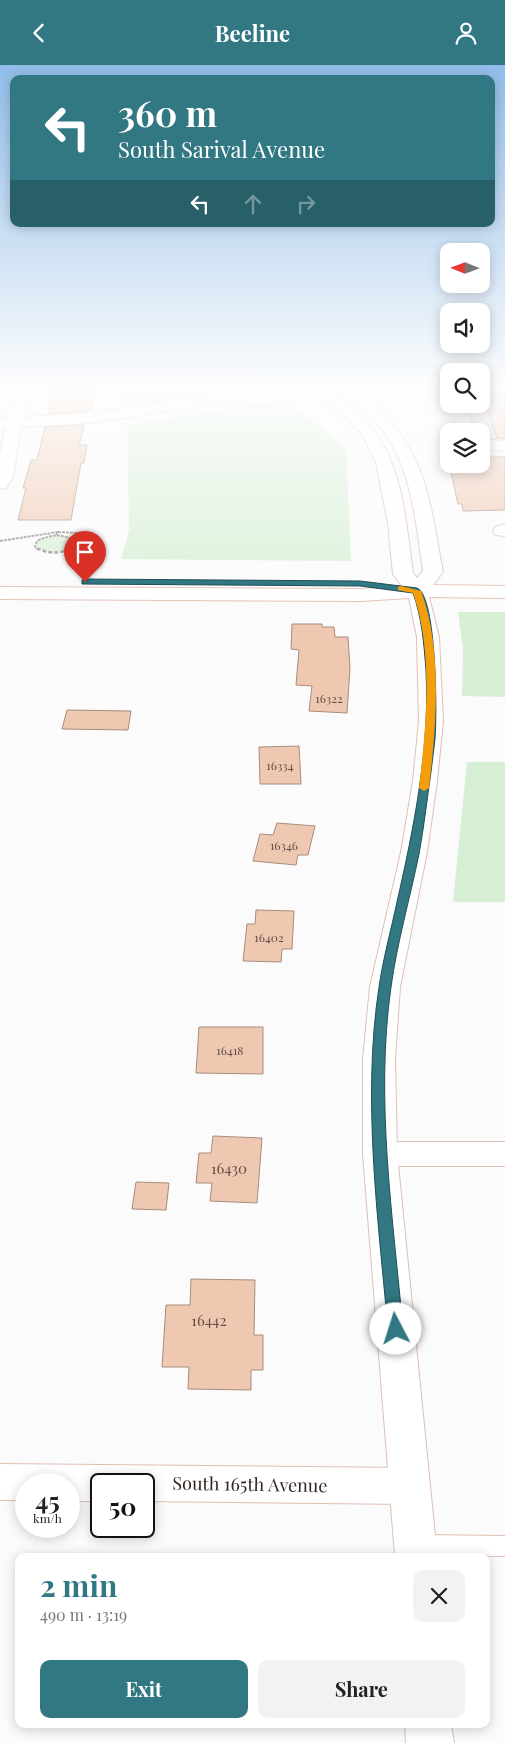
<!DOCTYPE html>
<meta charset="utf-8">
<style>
:root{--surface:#fff;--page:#f2f2f2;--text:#222;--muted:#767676;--accent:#317883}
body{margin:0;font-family:"Playfair Display",serif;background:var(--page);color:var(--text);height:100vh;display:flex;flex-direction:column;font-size:19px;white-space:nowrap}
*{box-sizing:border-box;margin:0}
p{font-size:16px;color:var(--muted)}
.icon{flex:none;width:28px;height:28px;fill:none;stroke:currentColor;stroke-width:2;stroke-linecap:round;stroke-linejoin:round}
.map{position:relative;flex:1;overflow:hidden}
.side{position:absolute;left:15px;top:1488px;width:475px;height:175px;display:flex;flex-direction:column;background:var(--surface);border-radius:10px;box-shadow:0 2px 12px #0003}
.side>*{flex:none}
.top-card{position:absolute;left:10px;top:10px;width:485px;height:152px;border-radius:10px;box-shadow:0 2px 12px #0003;background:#317883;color:#fff;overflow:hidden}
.needle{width:32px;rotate:271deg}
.controls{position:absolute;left:440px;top:178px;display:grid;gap:10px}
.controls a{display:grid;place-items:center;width:50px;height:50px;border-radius:10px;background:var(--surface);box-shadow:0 2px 12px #0003;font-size:25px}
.speed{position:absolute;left:15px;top:1408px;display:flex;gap:10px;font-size:25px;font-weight:700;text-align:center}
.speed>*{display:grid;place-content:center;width:65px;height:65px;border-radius:50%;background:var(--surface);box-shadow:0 2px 12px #0003;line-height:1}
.speed small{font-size:12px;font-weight:400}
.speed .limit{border:2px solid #111;border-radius:8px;background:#fff;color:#111}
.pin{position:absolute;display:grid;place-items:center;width:42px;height:42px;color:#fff;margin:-51px -21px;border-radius:50% 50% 50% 0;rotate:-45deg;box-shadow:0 0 5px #0007}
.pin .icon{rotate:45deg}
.me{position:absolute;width:55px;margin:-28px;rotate:355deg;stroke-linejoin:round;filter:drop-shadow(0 0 4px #0008)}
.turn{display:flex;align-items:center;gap:18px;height:105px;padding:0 25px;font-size:22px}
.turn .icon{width:65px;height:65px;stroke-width:2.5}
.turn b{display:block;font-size:35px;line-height:42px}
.lanes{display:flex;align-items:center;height:48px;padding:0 25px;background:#0003;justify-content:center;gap:25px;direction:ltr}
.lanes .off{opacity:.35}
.round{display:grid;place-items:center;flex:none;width:52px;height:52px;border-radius:10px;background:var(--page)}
.summary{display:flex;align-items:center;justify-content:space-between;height:85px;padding:0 25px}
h1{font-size:30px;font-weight:700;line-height:38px;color:var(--accent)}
.action{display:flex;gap:10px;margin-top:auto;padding:10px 25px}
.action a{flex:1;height:58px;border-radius:10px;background:var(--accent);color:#fff;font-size:20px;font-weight:700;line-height:58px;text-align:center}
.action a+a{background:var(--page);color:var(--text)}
header{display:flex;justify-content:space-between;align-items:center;height:65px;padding:0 25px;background:var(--accent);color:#fff;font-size:22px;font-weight:700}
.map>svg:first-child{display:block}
.green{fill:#d7efd5}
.building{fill:#efc8b1;stroke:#a98c7b}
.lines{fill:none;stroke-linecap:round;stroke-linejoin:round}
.service-casing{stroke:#e1bfb2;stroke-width:2}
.minor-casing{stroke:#e1bfb2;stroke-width:2}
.secondary-casing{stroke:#e1bfb2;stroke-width:2}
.path-far1{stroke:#948d8b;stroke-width:2;stroke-dasharray:3 1;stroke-linecap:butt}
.path{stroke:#948d8b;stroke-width:2.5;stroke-dasharray:4 2;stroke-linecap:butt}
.service{fill:#fff;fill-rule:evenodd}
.minor{fill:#fff;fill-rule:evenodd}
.secondary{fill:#fff;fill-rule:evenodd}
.route{fill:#317883;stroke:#204e55}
.slow{fill:#f59e0b}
.labels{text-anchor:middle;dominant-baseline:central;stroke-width:4.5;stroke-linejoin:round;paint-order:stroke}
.number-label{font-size:12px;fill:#624e46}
.near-number-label{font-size:15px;fill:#624e46}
.near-street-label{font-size:18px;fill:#332622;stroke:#fff}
</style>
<header><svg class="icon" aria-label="back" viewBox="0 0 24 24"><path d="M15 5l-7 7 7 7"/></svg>Beeline<svg class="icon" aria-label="person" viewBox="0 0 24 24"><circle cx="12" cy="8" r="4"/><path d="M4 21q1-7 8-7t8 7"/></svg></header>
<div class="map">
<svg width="505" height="1678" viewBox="0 0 505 1678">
<rect width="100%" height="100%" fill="#fbfbfb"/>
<g class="green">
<polygon points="123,319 270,319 125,342"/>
<polygon points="285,335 346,383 351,496 121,494 129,466 127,360"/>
<path d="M61 471 74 475V480C64 488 47 489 37 481L39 476 48 472Z"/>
<polygon points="458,547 505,547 505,632 462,631 463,584"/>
<polygon points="467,697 505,697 505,837 453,837"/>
</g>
<g class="building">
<polygon points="53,319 95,319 91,344 88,344 87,346 49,349 50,344 48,344"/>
<polygon points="481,319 505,319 505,374 497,373 481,329"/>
<polygon points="84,360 79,380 87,380 84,398 81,398 71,455 18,455 26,423 23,423 31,395 37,395 45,362"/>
<polygon points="481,392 505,392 505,445 463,446 462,439 458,439 449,399 481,399"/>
<polygon points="292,559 322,559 322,562 334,562 335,572 348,572 350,603 347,648 309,646 312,621 296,620 299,585 291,584"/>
<polygon points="67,645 131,646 128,665 62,664"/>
<polygon points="299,681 301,719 260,719 259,682"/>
<polygon points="277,758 315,761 308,790 298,790 296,800 253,796 260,769 273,770"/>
<polygon points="256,845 294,846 292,884 282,884 281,897 243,896 247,859 255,859"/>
<polygon points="199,962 263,962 263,1009 196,1008"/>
<polygon points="213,1071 262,1073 257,1138 210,1136 212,1118 196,1118 199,1088 211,1088"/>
<polygon points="136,1117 169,1118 166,1145 132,1144"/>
<polygon points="191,1214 255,1215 254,1270 263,1270 263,1305 251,1305 251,1325 188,1324 189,1302 162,1302 166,1240 190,1240"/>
</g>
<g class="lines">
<defs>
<polygon id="service" points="418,1470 505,1471 505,1491 418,1490 410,1487 407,1480 410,1473"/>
<g id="minor">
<polygon points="16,319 32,319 24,352 89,348 284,319 321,319 318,322 313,324 89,358 21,362 13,412 6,423 0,424 0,388 5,363 0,363 0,353 7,353"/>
<polygon points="450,339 466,339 474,366 458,366"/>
<polygon points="481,374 505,376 505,386 481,384"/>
<polygon points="505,459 505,471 495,470 493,466 495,462"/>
<polygon points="380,1077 505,1077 505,1101 380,1101 368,1097 363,1089 368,1081"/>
<polygon points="0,1399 409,1403 424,1408 430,1421 424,1434 409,1439 144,1436 144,1419 101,1419 101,1436 69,1436 69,1419 26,1419 26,1435 0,1435"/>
</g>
<g id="secondary">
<path d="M304 319C324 318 329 324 345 336 402 378 404 443 413 508L417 513 423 506C416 461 413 412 388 373 379 358 366 348 353 336L351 333 353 330H365C426 384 429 431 443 507L433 520 505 521V533L429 532 439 572 443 656 437 716 427 787 400 922 395 994 397 1089 437 1491H395L363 1089V994L370 922 401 787 413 716 419 656 417 572 409 533 362 536 0 534V522L362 524 402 521 393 509 388 458 376 398 363 371 341 348Z"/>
<polygon points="405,1659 451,1659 454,1678 406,1678"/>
</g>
</defs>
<use href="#service" class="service-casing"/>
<use href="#minor" class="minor-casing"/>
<use href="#secondary" class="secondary-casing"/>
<g class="path-far1">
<polyline points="58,467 79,468"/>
<polyline points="0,476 58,467 56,470"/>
<path d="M39 485 35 482 37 476C52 469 63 468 77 477L69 485"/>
</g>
<path class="path" d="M37 483C48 489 60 489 72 483"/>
<use href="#service" class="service"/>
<use href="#minor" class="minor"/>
<use href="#secondary" class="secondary"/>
</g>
<linearGradient id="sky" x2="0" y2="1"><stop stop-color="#91bde9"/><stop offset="0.58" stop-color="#fdfdfd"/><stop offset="1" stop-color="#fdfdfd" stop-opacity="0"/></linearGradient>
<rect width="505" height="554" fill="url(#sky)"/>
<path class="route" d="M85 514 360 516 417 523C437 531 437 651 435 674 434 685 432 696 431 707 427 734 424 762 419 789 410 833 397 878 391 922 375 1035 393 1152 403 1264L401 1269 396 1271 390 1269 388 1264C378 1153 362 1033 379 922 383 894 391 865 397 837 414 762 430 683 426 606 424 579 422 553 413 528L360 521 82 519V515Z"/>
<path class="slow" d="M401 521 421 526C443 586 436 661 429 723L424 726 419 723C426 663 434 586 413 528L398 525V522Z"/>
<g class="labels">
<g class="number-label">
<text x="329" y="633">16322</text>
<text x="280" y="700">16334</text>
<text x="284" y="780">16346</text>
<text x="269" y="872">16402</text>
<text x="230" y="985">16418</text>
</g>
<g class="near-number-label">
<text x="229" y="1103">16430</text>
<text x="209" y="1255">16442</text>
</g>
<g class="near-street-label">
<text transform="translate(250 1419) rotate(1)">South 165th Avenue</text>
</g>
</g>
</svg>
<div class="controls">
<a><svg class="needle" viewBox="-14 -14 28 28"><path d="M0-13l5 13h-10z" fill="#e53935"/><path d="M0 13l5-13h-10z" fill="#767676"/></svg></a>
<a><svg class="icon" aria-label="sound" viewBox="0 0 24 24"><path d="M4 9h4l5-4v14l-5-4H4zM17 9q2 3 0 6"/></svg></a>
<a><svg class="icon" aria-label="search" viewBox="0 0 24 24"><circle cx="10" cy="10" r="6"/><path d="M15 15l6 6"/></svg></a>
<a><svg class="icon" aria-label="layers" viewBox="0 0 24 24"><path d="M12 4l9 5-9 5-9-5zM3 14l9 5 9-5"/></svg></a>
</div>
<div class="speed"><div>45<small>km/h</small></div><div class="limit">50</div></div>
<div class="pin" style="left:85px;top:517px;background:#d93025"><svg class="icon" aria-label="arrive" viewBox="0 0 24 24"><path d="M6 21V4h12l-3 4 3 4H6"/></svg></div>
<svg class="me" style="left:396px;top:1264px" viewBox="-20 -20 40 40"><circle r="19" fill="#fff"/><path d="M0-13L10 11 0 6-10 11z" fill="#317883"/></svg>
<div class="top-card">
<div class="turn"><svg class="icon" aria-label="left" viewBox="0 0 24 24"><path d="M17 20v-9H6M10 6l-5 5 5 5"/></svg><div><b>360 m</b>South Sarival Avenue</div></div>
<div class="lanes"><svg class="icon" aria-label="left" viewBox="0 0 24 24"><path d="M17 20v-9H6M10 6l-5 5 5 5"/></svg><svg class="icon off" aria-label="ahead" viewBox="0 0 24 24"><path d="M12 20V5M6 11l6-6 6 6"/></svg><svg class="icon off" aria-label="right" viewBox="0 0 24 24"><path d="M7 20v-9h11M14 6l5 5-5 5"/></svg></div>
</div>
<section class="side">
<div class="summary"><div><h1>2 min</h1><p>490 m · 13:19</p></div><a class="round"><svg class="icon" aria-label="close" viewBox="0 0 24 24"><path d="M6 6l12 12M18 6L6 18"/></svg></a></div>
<div class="action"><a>Exit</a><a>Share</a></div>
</section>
</div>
